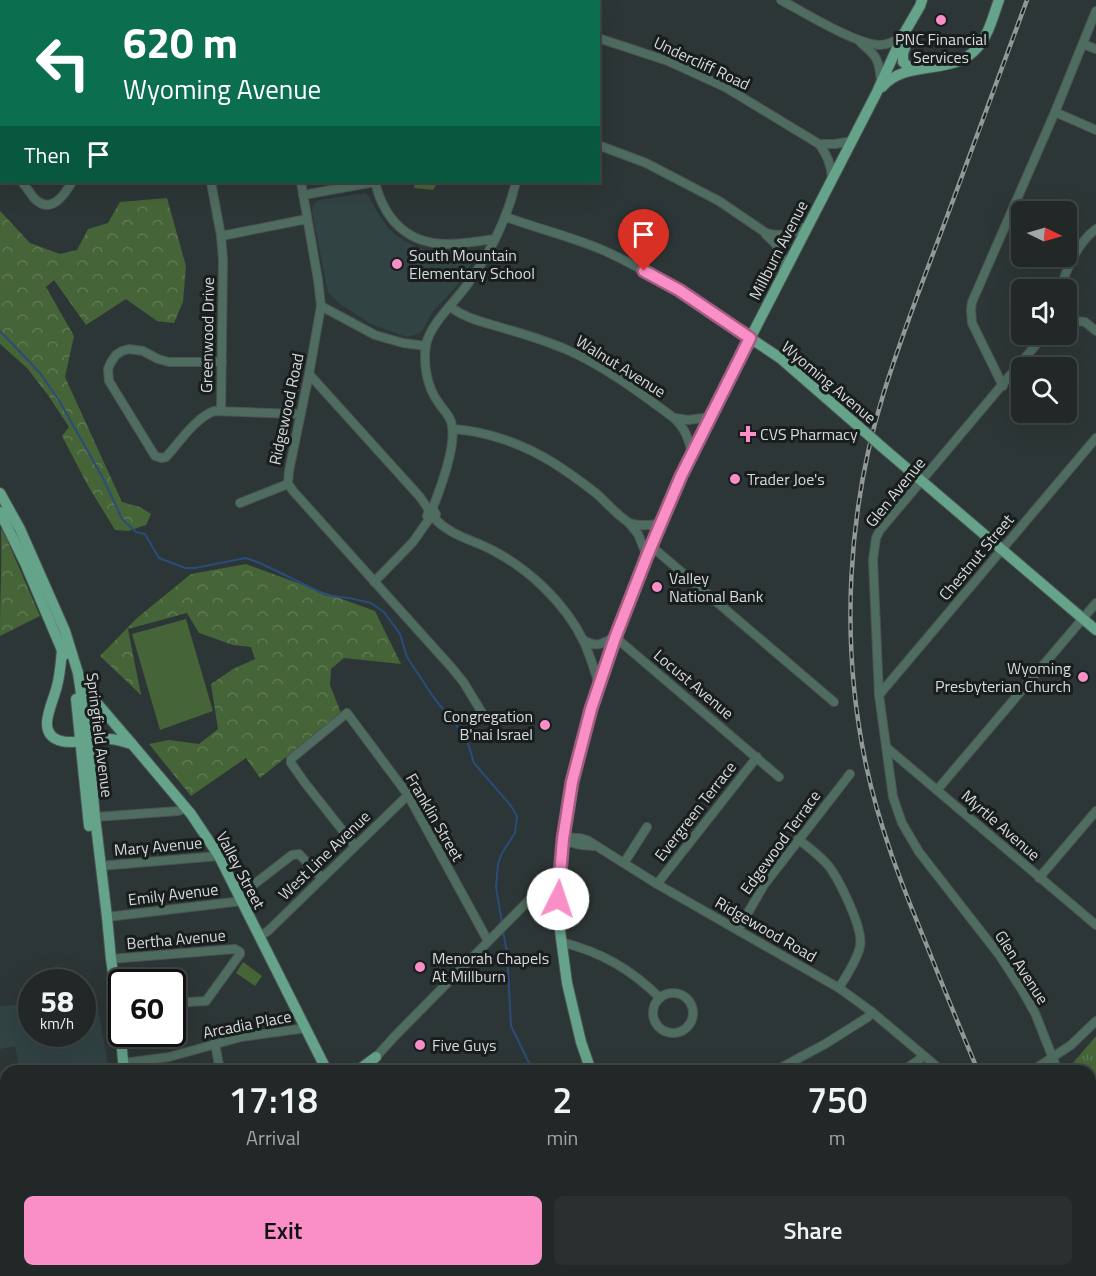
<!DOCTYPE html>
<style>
:root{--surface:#222828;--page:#2a3030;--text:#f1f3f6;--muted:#a2a6a8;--line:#3f4445;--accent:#fa8fc7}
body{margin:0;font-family:"Titillium Web",sans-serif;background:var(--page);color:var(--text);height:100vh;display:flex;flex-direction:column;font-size:22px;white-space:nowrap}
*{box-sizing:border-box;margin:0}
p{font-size:20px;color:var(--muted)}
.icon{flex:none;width:33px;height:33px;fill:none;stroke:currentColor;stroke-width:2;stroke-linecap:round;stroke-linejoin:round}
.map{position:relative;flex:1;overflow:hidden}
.panel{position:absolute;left:0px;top:1065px;width:1096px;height:212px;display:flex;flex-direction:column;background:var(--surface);border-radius:18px 18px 0 0;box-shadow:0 6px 24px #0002,0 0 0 2px var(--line)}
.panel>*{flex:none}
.hud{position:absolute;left:0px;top:0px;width:600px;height:183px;box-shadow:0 6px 24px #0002,0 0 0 2px var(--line);background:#0b6e4f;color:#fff;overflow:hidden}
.needle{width:39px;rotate:95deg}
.controls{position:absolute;left:1011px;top:201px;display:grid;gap:12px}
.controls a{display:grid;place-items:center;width:66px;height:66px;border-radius:9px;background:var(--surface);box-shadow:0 6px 24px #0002,0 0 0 2px var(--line);font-size:30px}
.speed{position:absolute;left:18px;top:969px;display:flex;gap:12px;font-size:30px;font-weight:700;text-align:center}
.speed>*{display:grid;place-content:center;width:78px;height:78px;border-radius:50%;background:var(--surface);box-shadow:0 6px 24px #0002,0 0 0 2px var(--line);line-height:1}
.speed small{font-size:15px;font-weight:400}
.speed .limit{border:3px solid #111;border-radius:9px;background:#fff;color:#111}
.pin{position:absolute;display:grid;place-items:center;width:51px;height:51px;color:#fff;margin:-62px -26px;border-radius:50% 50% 50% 0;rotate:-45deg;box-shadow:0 0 6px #0007}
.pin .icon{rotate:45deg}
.me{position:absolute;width:66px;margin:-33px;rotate:4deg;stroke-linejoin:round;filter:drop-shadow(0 0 4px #0008)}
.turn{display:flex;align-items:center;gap:21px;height:126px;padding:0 24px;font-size:27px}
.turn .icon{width:78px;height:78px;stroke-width:2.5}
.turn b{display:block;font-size:42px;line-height:51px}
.then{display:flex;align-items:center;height:57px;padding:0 24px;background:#0003;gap:12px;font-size:22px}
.eta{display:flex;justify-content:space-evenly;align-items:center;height:102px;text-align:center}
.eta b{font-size:36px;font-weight:600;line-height:42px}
.primary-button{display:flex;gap:12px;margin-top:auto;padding:12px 24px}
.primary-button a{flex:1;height:69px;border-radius:9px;background:var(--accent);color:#111;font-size:24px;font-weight:600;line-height:69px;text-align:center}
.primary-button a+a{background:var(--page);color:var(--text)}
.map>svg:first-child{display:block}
.built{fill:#324343}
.grass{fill:url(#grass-dots)}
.forest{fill:url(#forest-crowns)}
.park{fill:url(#park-tufts)}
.pitch{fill:#456437}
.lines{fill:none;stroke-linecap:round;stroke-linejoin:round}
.stream{stroke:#2b4c7b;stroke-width:2}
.river{stroke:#2b4c7b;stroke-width:12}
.minor-casing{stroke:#4b5454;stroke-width:10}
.major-casing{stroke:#4b5454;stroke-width:12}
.minor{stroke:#4f6c60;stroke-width:8}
.major{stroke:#65a38a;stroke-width:10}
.rail-casing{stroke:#929898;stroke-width:4.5}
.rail{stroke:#191d1d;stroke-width:2;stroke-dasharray:7;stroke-linecap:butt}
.major-bridge-casing{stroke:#4b5454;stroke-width:12;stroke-linecap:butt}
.major-bridge{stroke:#65a38a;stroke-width:10}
.route-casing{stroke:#a25d81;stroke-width:15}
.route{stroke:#fa8fc7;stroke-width:10}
.poi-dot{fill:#fa8fc7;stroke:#191d1d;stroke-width:2}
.labels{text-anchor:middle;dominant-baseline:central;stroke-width:6;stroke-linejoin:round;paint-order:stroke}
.poi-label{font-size:16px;fill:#d5dada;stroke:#191d1d;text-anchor:start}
.street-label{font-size:16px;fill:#d5dada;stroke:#191d1d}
</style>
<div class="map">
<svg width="1096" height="1276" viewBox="0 0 1096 1276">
<defs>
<pattern id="grass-dots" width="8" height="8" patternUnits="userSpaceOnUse" patternTransform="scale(1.5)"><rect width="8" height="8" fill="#456437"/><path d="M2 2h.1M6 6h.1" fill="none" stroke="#5f7a53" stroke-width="1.8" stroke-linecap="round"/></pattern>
<pattern id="forest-crowns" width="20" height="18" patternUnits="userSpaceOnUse" patternTransform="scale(1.5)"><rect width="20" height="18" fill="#456437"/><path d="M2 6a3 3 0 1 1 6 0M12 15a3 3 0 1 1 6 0" fill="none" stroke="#5f7a53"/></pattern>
<pattern id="park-tufts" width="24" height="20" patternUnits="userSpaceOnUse" patternTransform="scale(1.5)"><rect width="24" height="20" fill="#456437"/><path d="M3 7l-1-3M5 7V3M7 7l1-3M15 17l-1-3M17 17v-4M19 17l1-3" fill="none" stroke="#5f7a53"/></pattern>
</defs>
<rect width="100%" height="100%" fill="#2d3636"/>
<g class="built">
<polygon points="365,193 368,195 379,215 388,228 398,237 416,247 426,250 445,253 463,251 468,252 473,257 473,261 465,274 455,288 433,311 422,331 418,334 406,337 371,324 339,303 329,293 327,288 312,211 313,206 316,202 320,200"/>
<polygon points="97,1002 109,1071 20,1071 15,1046 0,1049 0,1006 31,1004 32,1034 82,1034 83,1003"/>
</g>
<polygon class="grass" points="965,1270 1043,1271 1045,1276 960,1276"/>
<g class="forest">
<polygon points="14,0 136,0 145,1 11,1"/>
<polygon points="415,182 438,182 433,190 414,188"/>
<polygon points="167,198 186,266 183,302 174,323 157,321 126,299 86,325 54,280 46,287 74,336 65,377 122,502 140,507 151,514 146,525 128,531 115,530 87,484 62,436 69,427 48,395 27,368 0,344 0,211 30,243 60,254 77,250 88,229 108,223 120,202"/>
<path d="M1 526 40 616 0 636C0 599 2 563 1 526Z"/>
<polygon points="246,564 375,611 401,664 344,658 331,669 330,685 341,713 260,778 246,758 191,796 149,744 169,740 199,744 218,729 211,684 233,669 255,659 251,647 233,645 199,633 187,613 128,629 141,695 100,656 137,618 191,574"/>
</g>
<polygon class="park" points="1096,1036 1096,1199 1091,1206 1090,1071 1067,1070"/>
<g class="pitch">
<polygon points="186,619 213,711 160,730 132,634"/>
<polygon points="243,962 262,976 255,986 236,973"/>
</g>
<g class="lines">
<g class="stream">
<polyline points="0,331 40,373 60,402 104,480 122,519 136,532 145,534 159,558 185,568 195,568 246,558 260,563 326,595 349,598 371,603 384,612 400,634 407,657 434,698 461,731 467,740 474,763 511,806 517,816 515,833 502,853 498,864 496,887 502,923"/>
<polyline points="503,931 507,952 511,1026 530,1065 530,1071"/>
<polyline points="549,1270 551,1276"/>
</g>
<g class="river">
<polyline points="25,2 27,0"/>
<polyline points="0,20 2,19"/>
</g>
<defs>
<g id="minor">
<polyline points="406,0 408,2"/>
<path d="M781 0C803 12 857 45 880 45 888 45 895 41 902 37"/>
<polyline points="211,2 212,0"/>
<polyline points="308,2 309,0"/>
<polyline points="389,2 389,0"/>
<polyline points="547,2 548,0"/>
<polyline points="598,38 668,61 725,87 819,144 835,144 852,141"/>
<path d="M861 43C877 56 879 60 881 81"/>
<polyline points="1083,44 1096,49"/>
<polyline points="0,87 2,87"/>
<polyline points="1055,112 1096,130"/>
<path d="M819 144C827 155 831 164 832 178"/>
<path d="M598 145 646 163 719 201 766 233C783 238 794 232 809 225"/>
<polyline points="0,152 2,154"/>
<path d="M22 182C26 187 30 193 34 198 51 216 65 194 72 182"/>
<polyline points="211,182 221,236 223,260 221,411"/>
<polyline points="301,182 318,280 321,306 309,374 289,471 288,484 294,492 452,668 464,683 484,716"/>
<path d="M375 182C384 219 407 244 447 244 463 244 479 241 495 239"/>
<polyline points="303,195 375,182"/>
<path d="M506 217C539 229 573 237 605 251 657 275 703 307 750 338"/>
<path d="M766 235C778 245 786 256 783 273"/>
<polyline points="221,236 307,219"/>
<path d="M1060 290C1067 267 1077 243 1096 229"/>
<polyline points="321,306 375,335 403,343 426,346"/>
<path d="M450 307C469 320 484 322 506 329 525 334 545 341 563 348 603 365 639 392 674 418 685 428 688 438 692 452"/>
<polyline points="1066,320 1085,322 1096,331"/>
<polyline points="1045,334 880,530 876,538 873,560 879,695 893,797 902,823 919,852 1000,956 1022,990 1035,1013 1058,1071"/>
<path d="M222 362H169L158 359 143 351 129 349 122 351 116 355 111 362 108 369 109 381 155 456 161 458 166 457C180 442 194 419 214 411L300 414"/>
<polyline points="309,374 420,497 429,510"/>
<polyline points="1003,386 972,323 971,310 972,302 1055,112 1096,11"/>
<polyline points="675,418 688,420 710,417"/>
<path d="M453 429C486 431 523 444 552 462 568 472 583 483 597 494 607 503 617 515 628 522 636 527 650 525 660 524"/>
<polyline points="240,503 288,484"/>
<path d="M432 510C440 489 456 448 452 426 451 416 443 410 438 402 427 387 423 364 426 345 430 324 455 302 467 285 490 254 507 219 516 182"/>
<path d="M434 518C452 537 472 539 494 551 530 570 566 604 584 642 590 656 595 671 599 685"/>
<polyline points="629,523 638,534 647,556"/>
<polyline points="651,546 834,702"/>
<polyline points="374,582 413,542 429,519 435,517 436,514 434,511 429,510 427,516 429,519"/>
<path d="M583 640C598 648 601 644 615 637L779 777"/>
<polyline points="879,695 1096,438"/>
<polyline points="886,747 1096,925"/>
<polyline points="937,790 1096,603"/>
<polyline points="95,817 178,811 186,808"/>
<path d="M563 839C572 837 578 837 587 840L657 884 839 988 872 1012 942 1071"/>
<path d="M563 839C574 845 582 845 594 846"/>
<path d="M798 839C808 847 819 855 827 864 838 877 864 929 860 946 858 959 846 976 839 988"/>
<polyline points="355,846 305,783 291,763 291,759 347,713 408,795 488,941"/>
<polyline points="624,863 647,827"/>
<polyline points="100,866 219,856"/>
<polyline points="1039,878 1096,811"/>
<polyline points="657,884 757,757"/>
<polyline points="253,885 292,855 299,854 322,878"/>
<polyline points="107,917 242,901"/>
<polyline points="738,930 764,885 850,774"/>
<polyline points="260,936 268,931 408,795"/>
<path d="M561 942C601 952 631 969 660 998"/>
<polyline points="111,959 235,949 240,952 240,954 206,1001 172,1003"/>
<circle cx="673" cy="1013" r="20"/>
<polyline points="215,1043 220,1071"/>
<polyline points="123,1063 169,1057 241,1037 306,1028"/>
<polyline points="369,1071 376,1057 394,1037 540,889 559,878"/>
<polyline points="775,1071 825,1044 868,1017 872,1012"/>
<polyline points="903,1071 924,1056"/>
<polyline points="1032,1071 1071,1045 1096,1021"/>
<polyline points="1090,1263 1096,1269"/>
<polyline points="776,1270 780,1276"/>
<polyline points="302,1276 305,1270"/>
<polyline points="418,1276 428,1270"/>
<polyline points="747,1276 755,1270"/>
<polyline points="876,1276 883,1270"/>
</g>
<g id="major">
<polyline points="908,40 903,53 903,62 909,67 917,68"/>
<path d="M882 87C907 58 954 77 978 47 989 34 993 16 999 0"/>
<polyline points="750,338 780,358 865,432"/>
<polyline points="882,447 1096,630"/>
<polyline points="0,493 20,529 65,631 78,673 88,741 95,817 107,917 111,959 118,1007 124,1071"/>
<polyline points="0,512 25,563 64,655"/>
<path d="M62 650C61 662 60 675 57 686 54 698 48 710 47 722 46 753 91 739 109 739 117 739 124 742 132 744L191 814 219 856 327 1071"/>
<polyline points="82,681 96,702 132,744"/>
<polyline points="76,699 89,826"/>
<polyline points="357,1071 376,1057"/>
<polyline points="591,1071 581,1042 567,983 559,923 557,901 559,878 569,793 579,751 592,708 615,637 647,556 681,476 721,395 876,94 902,37 920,6 922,0"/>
<polyline points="150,1270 151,1276"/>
<polyline points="432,1270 435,1276"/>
<polyline points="646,1276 647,1270"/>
</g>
</defs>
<use href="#minor" class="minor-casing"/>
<use href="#major" class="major-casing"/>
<use href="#minor" class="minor"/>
<use href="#major" class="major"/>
<defs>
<g id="rail">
<path d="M978 1071C960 1028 942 984 925 941 901 883 879 826 866 765 840 642 847 511 884 392 902 334 924 278 945 222 973 148 1000 74 1027 0"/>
<polyline points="1054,1270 1057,1276"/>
</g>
</defs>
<use href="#rail" class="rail-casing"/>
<use href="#rail" class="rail"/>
<defs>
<polyline id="major-bridge" points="865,432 882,447"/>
</defs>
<use href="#major-bridge" class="major-bridge-casing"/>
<use href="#major-bridge" class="major-bridge"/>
</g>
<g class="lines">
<defs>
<polyline id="route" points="558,899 563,839 572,782 591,709 615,638 647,556 681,476 750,338 679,290 644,271"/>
</defs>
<use href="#route" class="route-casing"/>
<use href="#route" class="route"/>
</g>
<g class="poi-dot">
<circle cx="941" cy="20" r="6"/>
<circle cx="397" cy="264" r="6"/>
<path d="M745 425h6v6h6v6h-6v6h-6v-6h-6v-6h6z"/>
<circle cx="735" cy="479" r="6"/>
<circle cx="657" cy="587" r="6"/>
<circle cx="1083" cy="677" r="6"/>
<circle cx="545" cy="725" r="6"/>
<circle cx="420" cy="967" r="6"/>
<circle cx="420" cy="1045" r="6"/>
</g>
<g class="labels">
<g class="poi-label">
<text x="941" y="39" text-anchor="middle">PNC Financial<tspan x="941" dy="18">Services</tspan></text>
<text x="409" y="255">South Mountain<tspan x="409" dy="18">Elementary School</tspan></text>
<text x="760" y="434">CVS Pharmacy</text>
<text x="747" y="479">Trader Joe's</text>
<text x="669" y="578">Valley<tspan x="669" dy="18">National Bank</tspan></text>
<text x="1071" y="668" text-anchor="end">Wyoming<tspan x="1071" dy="18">Presbyterian Church</tspan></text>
<text x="533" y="716" text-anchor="end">Congregation<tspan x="533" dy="18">B'nai Israel</tspan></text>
<text x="432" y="958">Menorah Chapels<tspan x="432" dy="18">At Millburn</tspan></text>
<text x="432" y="1045">Five Guys</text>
</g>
<g class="street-label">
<text transform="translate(702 63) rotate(25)">Undercliff Road</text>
<text transform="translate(778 250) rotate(-63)">Millburn Avenue</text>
<text transform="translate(207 335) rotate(-89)">Greenwood Drive</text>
<text transform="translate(621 366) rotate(32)">Walnut Avenue</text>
<text transform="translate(829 382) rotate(40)">Wyoming Avenue</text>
<text transform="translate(286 409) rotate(-78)">Ridgewood Road</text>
<text transform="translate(895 492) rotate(-51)">Glen Avenue</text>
<text transform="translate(976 557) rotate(-50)">Chestnut Street</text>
<text transform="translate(694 684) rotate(40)">Locust Avenue</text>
<text transform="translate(100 735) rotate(83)">Springfield Avenue</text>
<text transform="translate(695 811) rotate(-52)">Evergreen Terrace</text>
<text transform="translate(435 817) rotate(60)">Franklin Street</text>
<text transform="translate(1001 825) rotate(41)">Myrtle Avenue</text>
<text transform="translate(780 842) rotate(-54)">Edgewood Terrace</text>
<text transform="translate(158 846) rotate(-5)">Mary Avenue</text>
<text transform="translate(324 855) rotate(-44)">West Line Avenue</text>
<text transform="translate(241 870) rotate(62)">Valley Street</text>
<text transform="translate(173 894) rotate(-7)">Emily Avenue</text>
<text transform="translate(766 929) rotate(30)">Ridgewood Road</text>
<text transform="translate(176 939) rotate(-5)">Bertha Avenue</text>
<text transform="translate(1022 967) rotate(57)">Glen Avenue</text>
<text transform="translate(247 1024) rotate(-11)">Arcadia Place</text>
</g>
</g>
</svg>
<div class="controls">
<a><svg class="needle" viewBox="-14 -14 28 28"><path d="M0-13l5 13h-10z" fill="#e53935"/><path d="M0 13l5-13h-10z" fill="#a2a6a8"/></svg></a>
<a><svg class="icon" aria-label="sound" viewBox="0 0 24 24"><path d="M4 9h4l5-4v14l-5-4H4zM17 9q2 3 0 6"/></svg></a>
<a><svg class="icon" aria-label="search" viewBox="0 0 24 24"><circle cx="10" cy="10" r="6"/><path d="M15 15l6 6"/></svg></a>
</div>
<div class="speed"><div>58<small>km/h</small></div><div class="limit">60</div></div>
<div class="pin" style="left:644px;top:271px;background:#d93025"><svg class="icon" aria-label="arrive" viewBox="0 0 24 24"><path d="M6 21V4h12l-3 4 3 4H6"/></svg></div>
<svg class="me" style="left:558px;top:899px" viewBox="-20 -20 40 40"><circle r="19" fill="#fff"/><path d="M0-13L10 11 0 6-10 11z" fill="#fa8fc7"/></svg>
<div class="hud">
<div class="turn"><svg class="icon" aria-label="left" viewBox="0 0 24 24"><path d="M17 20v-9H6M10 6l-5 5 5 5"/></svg><div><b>620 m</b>Wyoming Avenue</div></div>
<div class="then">Then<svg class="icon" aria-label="arrive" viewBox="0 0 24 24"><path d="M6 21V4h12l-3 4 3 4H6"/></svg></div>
</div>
<section class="panel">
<div class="eta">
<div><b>17:18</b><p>Arrival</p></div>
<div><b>2</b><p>min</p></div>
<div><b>750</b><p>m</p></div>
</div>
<div class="primary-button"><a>Exit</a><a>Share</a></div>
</section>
</div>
